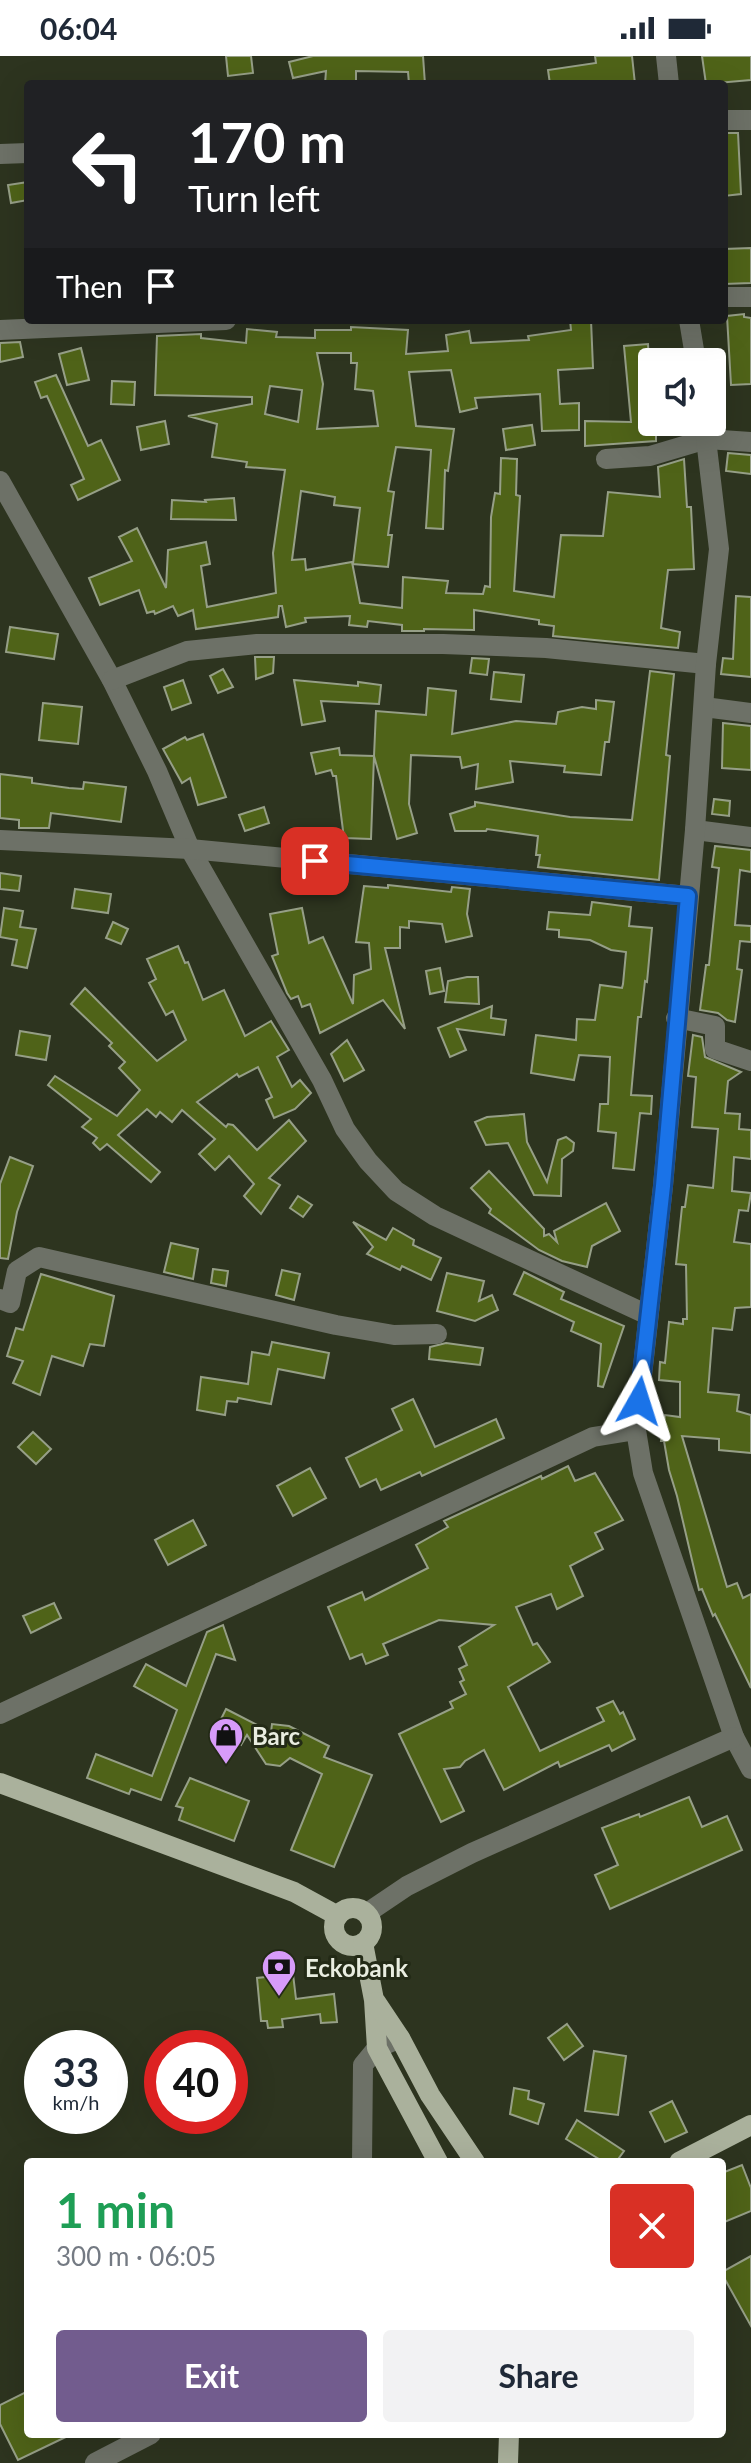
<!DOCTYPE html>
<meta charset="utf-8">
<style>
:root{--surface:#fff;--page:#f2f2f3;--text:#1f2937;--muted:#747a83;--accent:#725c8e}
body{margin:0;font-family:Lato,sans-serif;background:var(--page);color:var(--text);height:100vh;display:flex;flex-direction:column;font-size:30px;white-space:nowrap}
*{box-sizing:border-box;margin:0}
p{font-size:26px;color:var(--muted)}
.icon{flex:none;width:44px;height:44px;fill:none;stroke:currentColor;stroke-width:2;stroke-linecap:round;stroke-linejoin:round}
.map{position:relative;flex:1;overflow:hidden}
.side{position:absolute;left:24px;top:2102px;width:702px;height:280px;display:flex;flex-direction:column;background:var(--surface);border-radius:8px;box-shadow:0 8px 32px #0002}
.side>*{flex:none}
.hud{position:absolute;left:24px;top:24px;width:704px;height:244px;border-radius:8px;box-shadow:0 8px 32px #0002;background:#202124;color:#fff;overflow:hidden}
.controls{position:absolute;left:638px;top:292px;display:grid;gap:16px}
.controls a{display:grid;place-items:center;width:88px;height:88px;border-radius:8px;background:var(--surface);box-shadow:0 8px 32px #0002;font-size:40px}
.speed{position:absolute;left:24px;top:1974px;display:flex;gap:16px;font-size:40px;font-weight:700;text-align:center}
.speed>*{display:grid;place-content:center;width:104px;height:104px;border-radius:50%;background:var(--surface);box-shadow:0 8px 32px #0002;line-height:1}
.speed small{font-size:20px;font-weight:400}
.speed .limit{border:12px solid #d22;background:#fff;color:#111}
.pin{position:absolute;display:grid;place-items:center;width:68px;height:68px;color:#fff;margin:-34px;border-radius:16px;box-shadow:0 4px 12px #0006}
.me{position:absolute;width:88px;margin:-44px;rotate:6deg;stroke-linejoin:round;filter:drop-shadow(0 0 6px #0008)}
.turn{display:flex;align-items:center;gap:28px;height:168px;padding:0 32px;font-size:36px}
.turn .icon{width:104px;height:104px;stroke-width:2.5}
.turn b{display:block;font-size:56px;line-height:68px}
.then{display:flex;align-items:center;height:76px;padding:0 32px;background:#0003;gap:16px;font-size:30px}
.round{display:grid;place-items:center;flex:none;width:84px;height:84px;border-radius:8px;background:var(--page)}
.headline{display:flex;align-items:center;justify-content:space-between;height:136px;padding:0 32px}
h1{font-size:48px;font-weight:700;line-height:60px;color:#1e9e55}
.primary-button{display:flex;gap:16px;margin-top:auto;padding:16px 32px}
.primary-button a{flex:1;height:92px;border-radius:8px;background:var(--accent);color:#fff;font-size:32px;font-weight:700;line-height:92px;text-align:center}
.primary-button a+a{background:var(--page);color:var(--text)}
.status{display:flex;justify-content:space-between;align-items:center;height:56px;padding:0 40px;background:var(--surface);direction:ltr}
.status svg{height:22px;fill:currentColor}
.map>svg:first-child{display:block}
.building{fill:#4f6318;stroke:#969f87;stroke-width:2;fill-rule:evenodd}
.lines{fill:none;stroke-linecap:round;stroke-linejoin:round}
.minor{stroke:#6d7167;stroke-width:20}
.tertiary{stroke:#6d7167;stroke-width:20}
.primary{stroke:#aab19c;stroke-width:20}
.route-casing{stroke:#114b97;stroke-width:20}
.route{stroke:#1a73e8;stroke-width:14}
.labels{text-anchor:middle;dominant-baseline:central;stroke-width:6;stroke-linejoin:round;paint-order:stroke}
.poi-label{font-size:24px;font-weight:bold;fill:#e9ede0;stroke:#232a16;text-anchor:start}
</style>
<div class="status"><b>06:04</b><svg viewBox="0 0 49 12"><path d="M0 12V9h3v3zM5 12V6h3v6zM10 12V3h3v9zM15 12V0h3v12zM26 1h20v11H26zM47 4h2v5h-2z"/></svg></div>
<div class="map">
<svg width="751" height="2407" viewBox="0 0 751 2407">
<rect width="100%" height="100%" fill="#2d341f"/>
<g class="building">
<polygon points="226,0 251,0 253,17 228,20"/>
<polygon points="313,0 423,0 425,28 409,28 408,16 356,15 356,28 325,28 326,15 293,22 289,6"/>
<polygon points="595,0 632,0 635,28 550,28 548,14 596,7"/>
<polygon points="702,0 751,0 751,24 706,28"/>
<polygon points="724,77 738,77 741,138 724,140"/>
<polygon points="28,126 28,144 11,147 8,129"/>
<polygon points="751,192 751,227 724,228 724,193"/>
<polygon points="744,258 744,261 751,262 751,328 731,329 727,260"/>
<path d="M570 264H591L593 312 558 314 560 348 579 347V374L542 375 540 338 475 342 477 352 460 356 451 314 409 316 416 370 454 373 448 415 445 414 443 473 426 472 431 394 396 391 388 435 394 436 388 479H392L388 511 353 508 360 452 334 449 335 441 301 435 292 504 305 503 306 514 352 506 360 547 402 552 403 521 448 525 446 537 483 538 485 530 490 531 491 461 495 437 500 438 501 402 517 403 516 439 520 440 514 535 554 541 561 479 603 480 608 436 660 441 658 411 684 403 687 451H691L694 513 668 514 661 572 680 576 678 592 553 580 554 570 539 568V564L474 554V574L424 573V575H402V569L368 565 367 571 349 569 350 560 305 562 306 566 286 571 282 550H279L278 561 196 573 193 554 178 560 173 550 155 558 154 555 147 557 139 534 100 549 89 522 132 505 119 481 137 472 166 532 168 494 206 486 210 508 201 510 207 551 276 537 273 497 285 414 246 411 247 406 212 401 217 368 188 360 252 348V341L155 339 157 280 201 278V282L246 287 247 273 277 276 276 281 315 282V274H351V271L408 274 406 298 448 295 446 279 469 275 471 287 529 284 528 280 571 274ZM317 297H351V307H357L355 333 373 335 378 370 317 373 323 328ZM270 330 302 334 298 366 265 358Z"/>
<polygon points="20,286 23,301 0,306 0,287"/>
<polygon points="648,288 652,366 656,366 656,385 585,390 585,365 631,366 624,290"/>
<polygon points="81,292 89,324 67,329 59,298"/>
<polygon points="56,319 88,390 101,384 120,424 78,444 71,429 84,423 47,340 41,342 35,326"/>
<polygon points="112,325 135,326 134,349 111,348"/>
<polygon points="165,365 169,388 141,394 137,371"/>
<polygon points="532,369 535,389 506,394 503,373"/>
<polygon points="728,397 751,399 751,418 726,415"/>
<polygon points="234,442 236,464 171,463 172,444 206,446 205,444"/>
<polygon points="736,540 751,541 751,621 721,618 723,602 733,603"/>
<polygon points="10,571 58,578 54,603 6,596"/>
<polygon points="255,601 274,601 273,617 256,623"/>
<polygon points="472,602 489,603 487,619 470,617"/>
<polygon points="223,613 233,631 218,637 210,620"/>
<polygon points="650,615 674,618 666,699 670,700 659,824 538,811 540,799 536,799 538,780 487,773 486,775 455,775 450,758 475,750 475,746 570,761 632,764"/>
<polygon points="494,616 524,619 521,646 491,643"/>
<polygon points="183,624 191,647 172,654 164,631"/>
<polygon points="294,624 358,630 358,626 381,629 379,648 321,645 325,665 302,669"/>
<polygon points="428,632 456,635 452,678 516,665 556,668 558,656 582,651 596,653 596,644 614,646 609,686 605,686 601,719 564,716 565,710 510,705 513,726 476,733 478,708 462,712 460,701 411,699 409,748 417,777 397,783 374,700 371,783 344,782 336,720 333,720 331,714 316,718 311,697 339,692 340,699 374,700 376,655 426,659"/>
<polygon points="43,647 82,651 78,688 39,684"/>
<polygon points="723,667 751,670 751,714 722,712"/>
<polygon points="203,678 226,741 198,749 190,722 182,727 163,693 185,681 187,684"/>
<polygon points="0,718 32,722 32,727 69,732 83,733 84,726 126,731 121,766 51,757 49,772 19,772 19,764 0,762"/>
<polygon points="714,743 730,745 729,760 712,758"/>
<polygon points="264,751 269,767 245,775 239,759"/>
<polygon points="344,777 341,794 324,793 326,781"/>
<polygon points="715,790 751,794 751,816 740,814 735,869 751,870 751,886 740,885 737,913 742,914 735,966 727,964 718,957 700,954 706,909 709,909 719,812 712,811"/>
<polygon points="0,817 21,820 19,835 0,833"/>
<polygon points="388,829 451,836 452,831 470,833 467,858 472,880 446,886 442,868 409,865 409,872 400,871 400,892 385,892 405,973 383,944 320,977 310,948 302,951 298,940 291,943 287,937 272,900 278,898 270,858 302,852 309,887 323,881 353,948 354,919 371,913 369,887 356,886 364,830 388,832"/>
<polygon points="75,833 111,838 108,857 72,852"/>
<polygon points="592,846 631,851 629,870 652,872 647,926 645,925 641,961 638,961 631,1039 652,1040 651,1058 640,1057 634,1114 613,1112 616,1077 598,1075 600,1048 608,1048 610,1001 579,999 574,1024 531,1017 536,979 576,984 577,963 595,964 600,929 622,932 623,928 626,896 611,894 590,884 559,881 559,874 547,873 549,856 590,859"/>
<polygon points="4,852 23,855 20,871 36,873 27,912 12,909 17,884 0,881"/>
<polygon points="113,866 128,873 121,888 106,882"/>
<polygon points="178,890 185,907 188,906 203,944 224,934 245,980 271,965 289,994 277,1001 292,1031 300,1024 311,1037 295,1053 274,1062 266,1044 272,1041 258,1011 239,1021 237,1018 197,1046 226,1071 228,1068 233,1069 257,1094 289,1064 306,1085 269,1122 280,1129 261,1158 244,1140 254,1128 229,1100 215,1114 199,1098 215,1083 182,1054 172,1066 160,1056 156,1061 147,1053 118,1079 160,1116 151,1126 107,1088 100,1094 93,1087 97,1082 82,1071 91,1063 48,1029 55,1020 117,1060 140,1034 119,1012 125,1006 109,990 112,987 71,948 85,932 157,1005 186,984 173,955 166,959 149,927 156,923 147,903"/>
<polygon points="440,912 444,935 430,938 426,915"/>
<polygon points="467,921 478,921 479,948 445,946 448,925"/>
<polygon points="492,950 491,962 506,964 504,979 457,973 466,994 450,1001 438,972"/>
<polygon points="20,975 50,980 46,1004 16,999"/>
<polygon points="693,979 702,981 705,1001 741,1016 728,1025 725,1057 740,1058 739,1073 751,1074 751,1103 734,1101 732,1135 751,1137 748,1155 739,1154 734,1186 751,1188 751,1251 735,1252 732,1274 713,1272 708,1336 739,1339 737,1355 751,1359 751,1397 719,1394 719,1383 682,1380 727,1531 737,1527 743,1542 751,1538 751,1632 715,1558 713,1560 702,1533 699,1534 677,1440 669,1414 664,1385 661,1385 665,1359 680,1361 680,1326 659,1324 660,1306 665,1307 669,1266 683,1268 683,1263 687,1263 686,1209 676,1208 682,1151 685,1151 688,1129 713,1132 718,1073 692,1071 696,1021 688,1020"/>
<polygon points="347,984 364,1014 344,1025 331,998"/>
<polygon points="524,1058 527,1086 547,1126 558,1084 566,1081 574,1087 573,1095 562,1103 561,1140 534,1139 508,1087 486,1089 475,1066 487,1061"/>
<polygon points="10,1101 33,1110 17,1156 8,1203 0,1202 0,1128"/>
<polygon points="489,1115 544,1173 544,1180 549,1178 557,1186 554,1175 606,1147 620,1175 592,1190 587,1211 562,1205 539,1194 489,1157 491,1153 471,1132"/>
<polygon points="298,1140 312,1149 303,1161 290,1152"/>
<polygon points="353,1166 386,1184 393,1172 414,1184 413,1189 441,1202 431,1224 402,1210 400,1214 367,1198 373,1191"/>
<polygon points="171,1187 198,1193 193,1223 164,1216"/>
<polygon points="213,1213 228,1215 226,1230 211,1227"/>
<polygon points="282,1214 300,1218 294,1244 276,1239"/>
<polygon points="524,1216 564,1236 561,1243 624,1270 603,1331 598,1330 601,1288 571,1275 574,1266 514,1238"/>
<polygon points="447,1217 484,1225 479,1245 492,1239 498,1254 475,1265 437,1255"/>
<polygon points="41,1218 114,1240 104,1290 90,1288 83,1310 52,1300 40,1339 13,1327 23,1305 7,1300 16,1272 23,1274"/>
<polygon points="272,1286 329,1297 324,1322 278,1313 271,1348 238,1342 237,1346 227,1345 225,1359 197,1354 201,1321 248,1328 252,1296 269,1299"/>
<polygon points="446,1287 483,1292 480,1309 429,1303 430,1291"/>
<polygon points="413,1343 435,1391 496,1363 504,1382 422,1420 420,1416 381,1434 376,1423 360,1431 346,1402 402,1374 392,1353"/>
<polygon points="33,1376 51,1393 36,1408 18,1391"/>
<polygon points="568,1410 575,1425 595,1417 623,1464 595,1477 603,1493 570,1510 583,1540 557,1553 551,1538 516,1551 533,1589 537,1587 550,1606 508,1631 540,1695 604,1665 597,1652 613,1645 620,1658 623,1656 635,1683 612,1695 609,1689 560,1711 558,1706 504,1734 484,1694 465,1705 460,1711 444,1713 464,1755 441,1766 399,1678 453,1652 450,1646 466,1638 460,1626 464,1624 459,1613 467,1609 459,1591 494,1569 439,1564 383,1588 388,1599 366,1608 362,1598 350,1603 328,1551 362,1536 365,1544 428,1512 416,1489 448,1471 444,1465 541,1420 542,1423"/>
<polygon points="310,1412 326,1442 293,1460 277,1430"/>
<polygon points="193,1464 206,1489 168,1509 155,1484"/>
<polygon points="54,1547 61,1562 31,1577 23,1560"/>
<polygon points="223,1569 235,1604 216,1598 161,1744 131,1733 129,1738 87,1722 96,1698 152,1720 177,1654 134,1630 146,1608 186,1630 207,1576"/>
<polygon points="226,1653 271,1676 272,1668 289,1670 329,1690 324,1701 372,1719 334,1811 291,1794 322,1718 290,1702 280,1710 266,1708 247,1679 241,1689 215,1675"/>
<polygon points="190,1722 249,1745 234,1785 179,1764 183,1752 176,1750"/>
<polygon points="689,1741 702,1771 727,1760 742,1794 610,1853 595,1819 618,1809 602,1772 639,1758 640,1761"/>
<polygon points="293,1918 296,1943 334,1938 337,1966 321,1967 320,1958 282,1963 283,1971 268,1972 267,1965 261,1965 257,1922"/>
<polygon points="567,1968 583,1990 564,2004 548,1982"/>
<polygon points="594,1995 626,2000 618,2059 585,2055"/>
<polygon points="514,2032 529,2035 528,2043 544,2048 538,2068 510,2058"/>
<polygon points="672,2045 687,2076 665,2086 650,2056"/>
<polygon points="577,2064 624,2095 616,2106 604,2106 566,2083"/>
<polygon points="742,2109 751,2132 751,2155 722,2167 722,2117"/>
<polygon points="751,2200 751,2270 722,2218 722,2216"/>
<polygon points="28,2335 28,2378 72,2378 18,2404 0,2368 0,2349"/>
</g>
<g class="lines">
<g class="minor">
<polyline points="724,64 751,64"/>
<polyline points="0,98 28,97"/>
<polyline points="724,241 751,241"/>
<polyline points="0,274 226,264"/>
<polyline points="606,403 650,400 707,383 751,386"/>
<polyline points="0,425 112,624 157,715 190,793 322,1024 345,1073 368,1105 396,1135 435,1160 648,1259"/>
<polyline points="112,624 187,595 257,588 443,588 546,592 706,608"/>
<polyline points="704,651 751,657"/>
<polyline points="695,774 751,781"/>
<polyline points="0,784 190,793 688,840"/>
<polyline points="676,962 715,970 715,993 751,1005"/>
<polyline points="0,1243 10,1247 17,1215 39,1201 336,1269 394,1279 437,1278"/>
<polyline points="0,1658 593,1381 636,1374"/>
<polyline points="362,2106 363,2009 377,1992 400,1982"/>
</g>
<g class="tertiary">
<polyline points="666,0 669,28"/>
<polyline points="689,264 696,306"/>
<polyline points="704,366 719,493 706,608 695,774 663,1130 636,1374 643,1417 734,1681 751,1713"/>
<polyline points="367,1857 407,1830 472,1797 734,1681"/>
<polyline points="95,2407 151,2378"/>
</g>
<g class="primary">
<polyline points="0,1727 294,1836 338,1860"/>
<circle cx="353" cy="1871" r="19"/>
<polyline points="363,1887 374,1944 377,1992 438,2106"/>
<polyline points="376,1946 400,1982 430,2039 475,2106"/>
<polyline points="679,2106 751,2069"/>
<polyline points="508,2407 509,2378"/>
</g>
</g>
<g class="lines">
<defs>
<polyline id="route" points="315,805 688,840 663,1130 639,1345"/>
</defs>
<use href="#route" class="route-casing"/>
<use href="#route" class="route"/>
</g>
<defs>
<symbol id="shop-pin" viewBox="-11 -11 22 30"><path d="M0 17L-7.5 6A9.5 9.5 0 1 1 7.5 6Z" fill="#d79bf9" stroke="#232a16"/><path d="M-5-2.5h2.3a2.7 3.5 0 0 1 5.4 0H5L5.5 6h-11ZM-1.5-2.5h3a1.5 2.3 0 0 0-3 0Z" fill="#111"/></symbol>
<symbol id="bank-pin" viewBox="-11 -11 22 30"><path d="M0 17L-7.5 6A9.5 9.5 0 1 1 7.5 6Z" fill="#d79bf9" stroke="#232a16"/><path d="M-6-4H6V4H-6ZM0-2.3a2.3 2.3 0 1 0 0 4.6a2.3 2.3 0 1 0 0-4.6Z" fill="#111"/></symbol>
</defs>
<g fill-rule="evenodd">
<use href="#shop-pin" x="206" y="1659" width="40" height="54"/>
<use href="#bank-pin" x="259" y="1891" width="40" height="54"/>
</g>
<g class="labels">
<g class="poi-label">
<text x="252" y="1679">Barc</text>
<text x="305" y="1911">Eckobank</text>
</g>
</g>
</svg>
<div class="controls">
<a><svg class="icon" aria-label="sound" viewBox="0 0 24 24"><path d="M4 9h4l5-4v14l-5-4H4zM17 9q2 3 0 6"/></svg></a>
</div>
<div class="speed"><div>33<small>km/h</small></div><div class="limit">40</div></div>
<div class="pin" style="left:315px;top:805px;background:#d93025"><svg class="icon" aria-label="arrive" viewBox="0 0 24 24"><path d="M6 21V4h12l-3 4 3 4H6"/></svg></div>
<svg class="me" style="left:639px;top:1345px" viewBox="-20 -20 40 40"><path d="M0-17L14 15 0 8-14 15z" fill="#1a73e8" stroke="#fff" stroke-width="4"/></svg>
<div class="hud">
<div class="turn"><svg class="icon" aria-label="left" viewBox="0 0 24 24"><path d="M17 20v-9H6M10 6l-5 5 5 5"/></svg><div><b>170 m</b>Turn left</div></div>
<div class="then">Then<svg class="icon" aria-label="arrive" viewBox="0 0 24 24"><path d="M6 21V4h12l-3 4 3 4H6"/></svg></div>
</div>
<section class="side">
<div class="headline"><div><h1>1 min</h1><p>300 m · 06:05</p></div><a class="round" style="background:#d93025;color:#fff"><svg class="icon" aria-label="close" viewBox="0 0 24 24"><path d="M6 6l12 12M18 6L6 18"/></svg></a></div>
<div class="primary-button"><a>Exit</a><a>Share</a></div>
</section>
</div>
